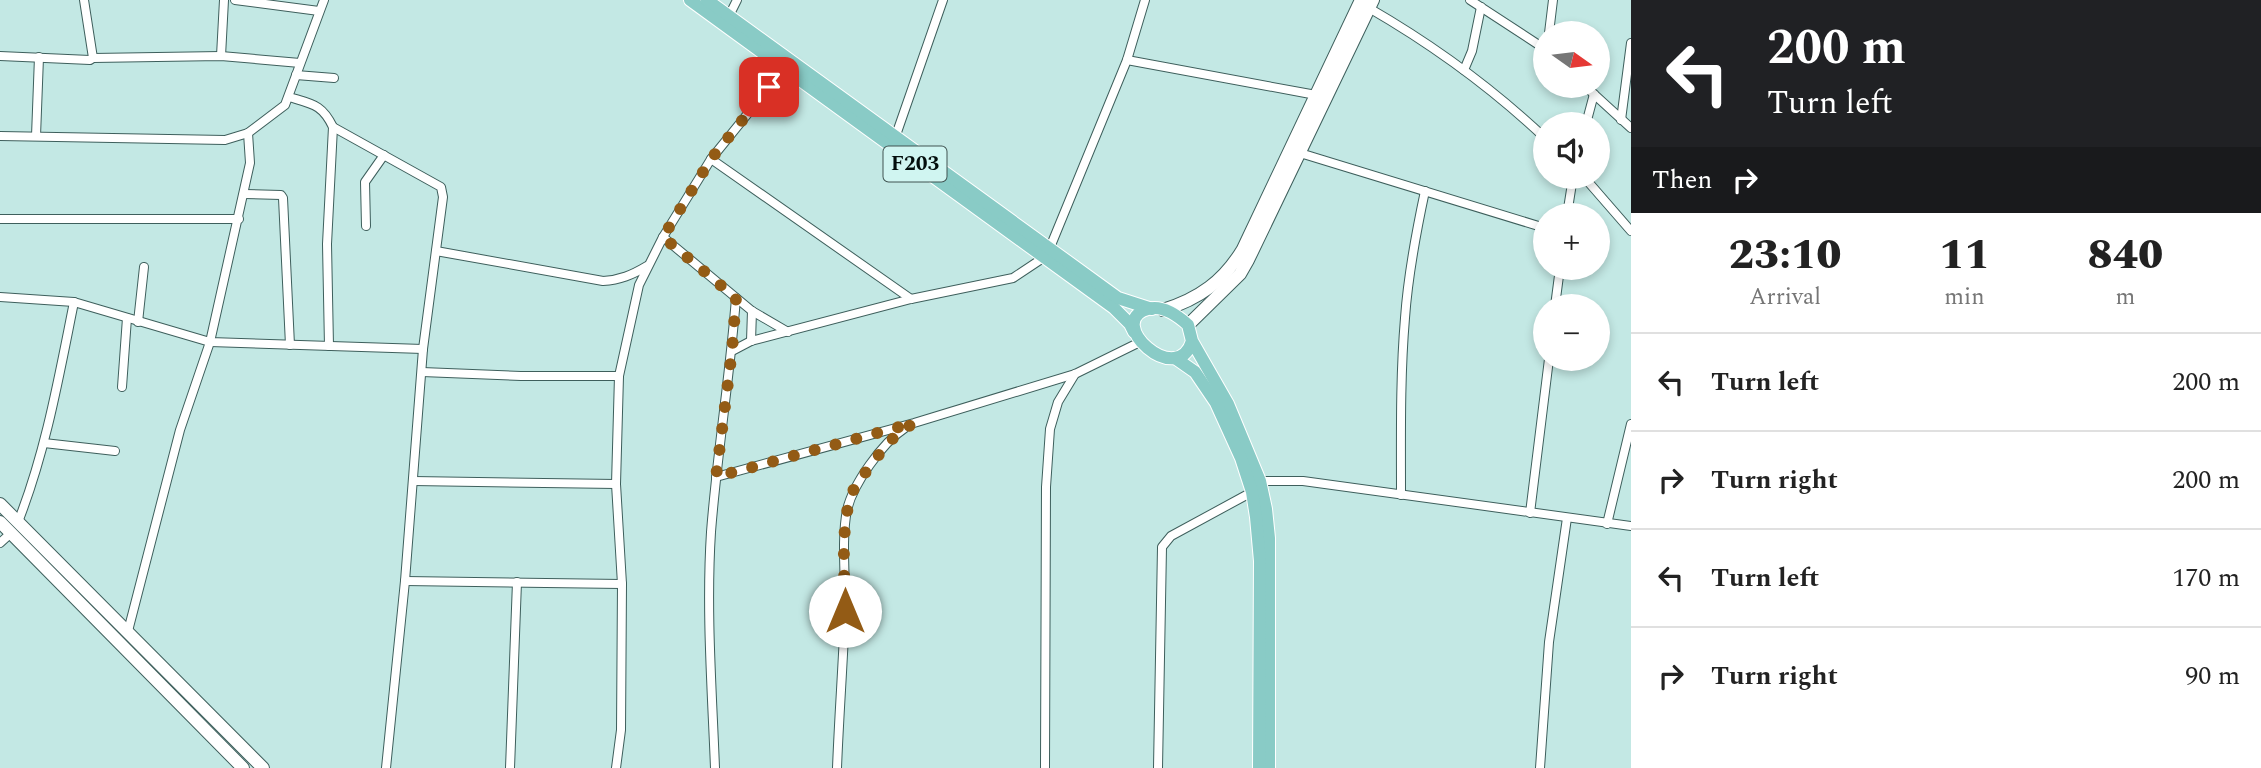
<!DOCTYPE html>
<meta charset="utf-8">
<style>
:root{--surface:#fff;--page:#f2f2f2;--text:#222;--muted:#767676;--line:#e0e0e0}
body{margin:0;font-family:Spectral,serif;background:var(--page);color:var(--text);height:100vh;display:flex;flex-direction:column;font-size:26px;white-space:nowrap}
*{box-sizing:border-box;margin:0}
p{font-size:23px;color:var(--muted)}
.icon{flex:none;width:38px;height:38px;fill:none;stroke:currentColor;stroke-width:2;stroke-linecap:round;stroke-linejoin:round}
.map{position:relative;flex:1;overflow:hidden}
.drawer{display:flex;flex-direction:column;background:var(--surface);width:630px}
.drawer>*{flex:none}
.top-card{background:#202124;color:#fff;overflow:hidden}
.needle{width:46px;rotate:104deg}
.controls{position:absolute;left:1533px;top:21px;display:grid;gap:14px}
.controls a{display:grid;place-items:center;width:77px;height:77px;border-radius:50%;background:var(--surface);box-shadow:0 4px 10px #0003;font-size:35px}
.pin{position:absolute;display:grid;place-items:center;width:60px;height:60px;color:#fff;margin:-30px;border-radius:14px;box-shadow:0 4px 10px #0006}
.me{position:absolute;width:77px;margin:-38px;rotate:0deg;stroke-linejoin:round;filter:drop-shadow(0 0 5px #0008)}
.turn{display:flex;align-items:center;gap:24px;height:147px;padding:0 21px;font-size:32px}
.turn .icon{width:91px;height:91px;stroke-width:2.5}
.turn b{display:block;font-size:49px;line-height:60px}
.then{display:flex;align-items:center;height:66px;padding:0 21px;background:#0003;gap:14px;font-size:26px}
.eta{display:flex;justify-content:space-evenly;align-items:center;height:119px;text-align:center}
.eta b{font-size:42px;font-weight:800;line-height:49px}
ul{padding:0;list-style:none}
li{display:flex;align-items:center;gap:21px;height:98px;padding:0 21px;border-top:2px solid var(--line)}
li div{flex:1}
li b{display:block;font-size:26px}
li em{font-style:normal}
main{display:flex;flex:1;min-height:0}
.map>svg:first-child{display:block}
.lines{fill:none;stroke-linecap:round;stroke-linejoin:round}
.minor-casing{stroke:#3e5f5c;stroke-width:10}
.secondary-casing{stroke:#3e5f5c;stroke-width:14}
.primary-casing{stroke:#fff;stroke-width:14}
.minor{stroke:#fff;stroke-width:8}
.secondary{stroke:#fff;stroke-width:12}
.primary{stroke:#89cbc6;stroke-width:12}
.route{stroke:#935b15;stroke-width:12;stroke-dasharray:0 21.6}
.labels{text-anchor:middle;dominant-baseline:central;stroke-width:7;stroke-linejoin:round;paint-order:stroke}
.shield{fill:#d0f5f1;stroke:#405351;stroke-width:2}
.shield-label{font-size:21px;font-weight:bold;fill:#030e0d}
</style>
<main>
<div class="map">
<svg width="1631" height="768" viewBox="0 0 1631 768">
<rect width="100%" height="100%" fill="#c3e8e4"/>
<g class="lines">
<defs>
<g id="minor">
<polyline points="84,0 93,58"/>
<polyline points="235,0 319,11"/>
<polyline points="1470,0 1545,49"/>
<path d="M1369 8C1433 45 1492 88 1545 138"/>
<polyline points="729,16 737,0"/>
<polyline points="1549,33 1553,0"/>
<polyline points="0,56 90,60 93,58 221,56 300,63"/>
<polyline points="221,56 224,0"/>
<polyline points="1127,60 1316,95"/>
<polyline points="1464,70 1472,51 1481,7"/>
<polyline points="296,75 334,78"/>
<polyline points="1585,86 1631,128"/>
<path d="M289 97C312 104 322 104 333 127L327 244 329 346"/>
<polyline points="1621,120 1631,43"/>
<polyline points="1586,124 1594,94"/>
<polyline points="333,127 441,187 443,197 423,349 405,581 386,768"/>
<polyline points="0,136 225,140 248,133 285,105 324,0"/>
<polyline points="36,136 39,57"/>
<polyline points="895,138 943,0"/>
<polyline points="1300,153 1545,228"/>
<polyline points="711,159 911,299"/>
<polyline points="1584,177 1631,231"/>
<polyline points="244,194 281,195 283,198 290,345"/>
<polyline points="1567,215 1573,177"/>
<polyline points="0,219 239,219"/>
<polyline points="366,226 365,182 384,155"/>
<polyline points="663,237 752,311 788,332"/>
<polyline points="1049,250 1127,60 1145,0"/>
<path d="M436 251 603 281C620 280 632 275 647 266"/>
<polyline points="0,297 74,302 210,342 423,349"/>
<polyline points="1555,306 1560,268"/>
<polyline points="138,322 144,267"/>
<polyline points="751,341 752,311"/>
<polyline points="732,351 751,341 911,299 1013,278 1043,258"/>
<polyline points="422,372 521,376 619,376"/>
<polyline points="122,387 127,318"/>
<polyline points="44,443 115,451"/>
<polyline points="716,477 914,423 1075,374 1140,342"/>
<polyline points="413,481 616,484"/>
<polyline points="1260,481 1303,481 1631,526"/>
<path d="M1401 495C1401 436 1400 377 1405 318 1408 275 1416 233 1425 191"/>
<polyline points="1530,513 1549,359"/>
<path d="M18 522C46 451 59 376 74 302"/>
<polyline points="1607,524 1631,424"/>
<polyline points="0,543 11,533"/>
<polyline points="405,581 622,584"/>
<polyline points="128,631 180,430 210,342 250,163 248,133"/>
<polyline points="510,768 517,582"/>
<polyline points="616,768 621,730 622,584 616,484 619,376 639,285 663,237 711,159 784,69"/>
<path d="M715 768C712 690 706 610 711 532 717 454 730 376 736 298"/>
<path d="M837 768C839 716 843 664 845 612 846 581 841 540 847 510 853 484 882 443 905 428"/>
<polyline points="1045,768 1046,487 1050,429 1058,402 1075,374"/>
<polyline points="1158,768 1162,547 1171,536 1252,492"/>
<polyline points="1540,768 1549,642 1567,518"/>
</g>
<g id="secondary">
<path d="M1163 310C1199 299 1224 281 1243 249L1361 0"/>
<polyline points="1188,325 1240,274 1248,260 1373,0"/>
<polyline points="0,504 263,768"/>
<polyline points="0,522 243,768"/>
</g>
<g id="primary">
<polyline points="690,0 1114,308 1130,324 1134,332"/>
<polyline points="707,0 1118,298 1152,309"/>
<path d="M1192 341C1177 390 1103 321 1148 309 1162 305 1178 316 1188 325L1192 341 1228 404 1260 481 1266 509 1269 538V768"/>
<polyline points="1175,358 1195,372 1216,403 1241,458 1252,492 1256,517 1260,561 1259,768"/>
</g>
</defs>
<use href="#minor" class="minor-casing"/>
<use href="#secondary" class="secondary-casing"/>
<use href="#primary" class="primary-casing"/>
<use href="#minor" class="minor"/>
<use href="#secondary" class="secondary"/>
<use href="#primary" class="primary"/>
</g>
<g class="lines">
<path class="route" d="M769 87 711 159 663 237 736 298 732 351 716 477 914 423C896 434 887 443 875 460 868 469 861 478 855 487 839 517 845 577 845 611"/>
</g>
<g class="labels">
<rect class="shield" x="883.5" y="146.5" width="63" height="35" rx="5"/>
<g class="shield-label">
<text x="915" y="164">F203</text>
</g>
</g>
</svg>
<div class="controls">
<a><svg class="needle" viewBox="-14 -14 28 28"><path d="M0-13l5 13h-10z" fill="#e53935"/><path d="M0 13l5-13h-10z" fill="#767676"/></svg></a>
<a><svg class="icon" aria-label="sound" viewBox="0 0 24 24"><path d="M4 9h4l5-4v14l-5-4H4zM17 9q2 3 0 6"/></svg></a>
<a>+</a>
<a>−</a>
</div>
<div class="pin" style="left:769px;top:87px;background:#d93025"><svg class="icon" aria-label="arrive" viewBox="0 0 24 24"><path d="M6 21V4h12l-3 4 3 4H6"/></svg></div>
<svg class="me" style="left:845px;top:611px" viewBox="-20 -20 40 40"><circle r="19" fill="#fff"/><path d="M0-13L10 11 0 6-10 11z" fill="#935b15"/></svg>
</div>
<section class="drawer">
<div class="top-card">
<div class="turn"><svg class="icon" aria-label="left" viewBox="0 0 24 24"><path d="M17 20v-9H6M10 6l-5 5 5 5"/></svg><div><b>200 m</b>Turn left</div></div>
<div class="then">Then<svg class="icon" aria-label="right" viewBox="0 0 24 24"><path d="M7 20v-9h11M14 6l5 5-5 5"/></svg></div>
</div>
<div class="eta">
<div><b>23:10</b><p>Arrival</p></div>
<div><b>11</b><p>min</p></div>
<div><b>840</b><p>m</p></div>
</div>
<ul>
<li><svg class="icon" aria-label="left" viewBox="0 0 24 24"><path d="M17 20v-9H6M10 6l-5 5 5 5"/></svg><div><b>Turn left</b></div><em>200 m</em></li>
<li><svg class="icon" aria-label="right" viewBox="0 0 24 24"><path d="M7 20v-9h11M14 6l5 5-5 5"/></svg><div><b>Turn right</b></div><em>200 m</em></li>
<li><svg class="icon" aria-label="left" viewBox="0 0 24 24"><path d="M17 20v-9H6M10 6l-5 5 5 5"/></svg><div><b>Turn left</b></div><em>170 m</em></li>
<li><svg class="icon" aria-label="right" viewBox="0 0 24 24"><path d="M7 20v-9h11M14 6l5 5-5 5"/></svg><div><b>Turn right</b></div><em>90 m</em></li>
</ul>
</section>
</main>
